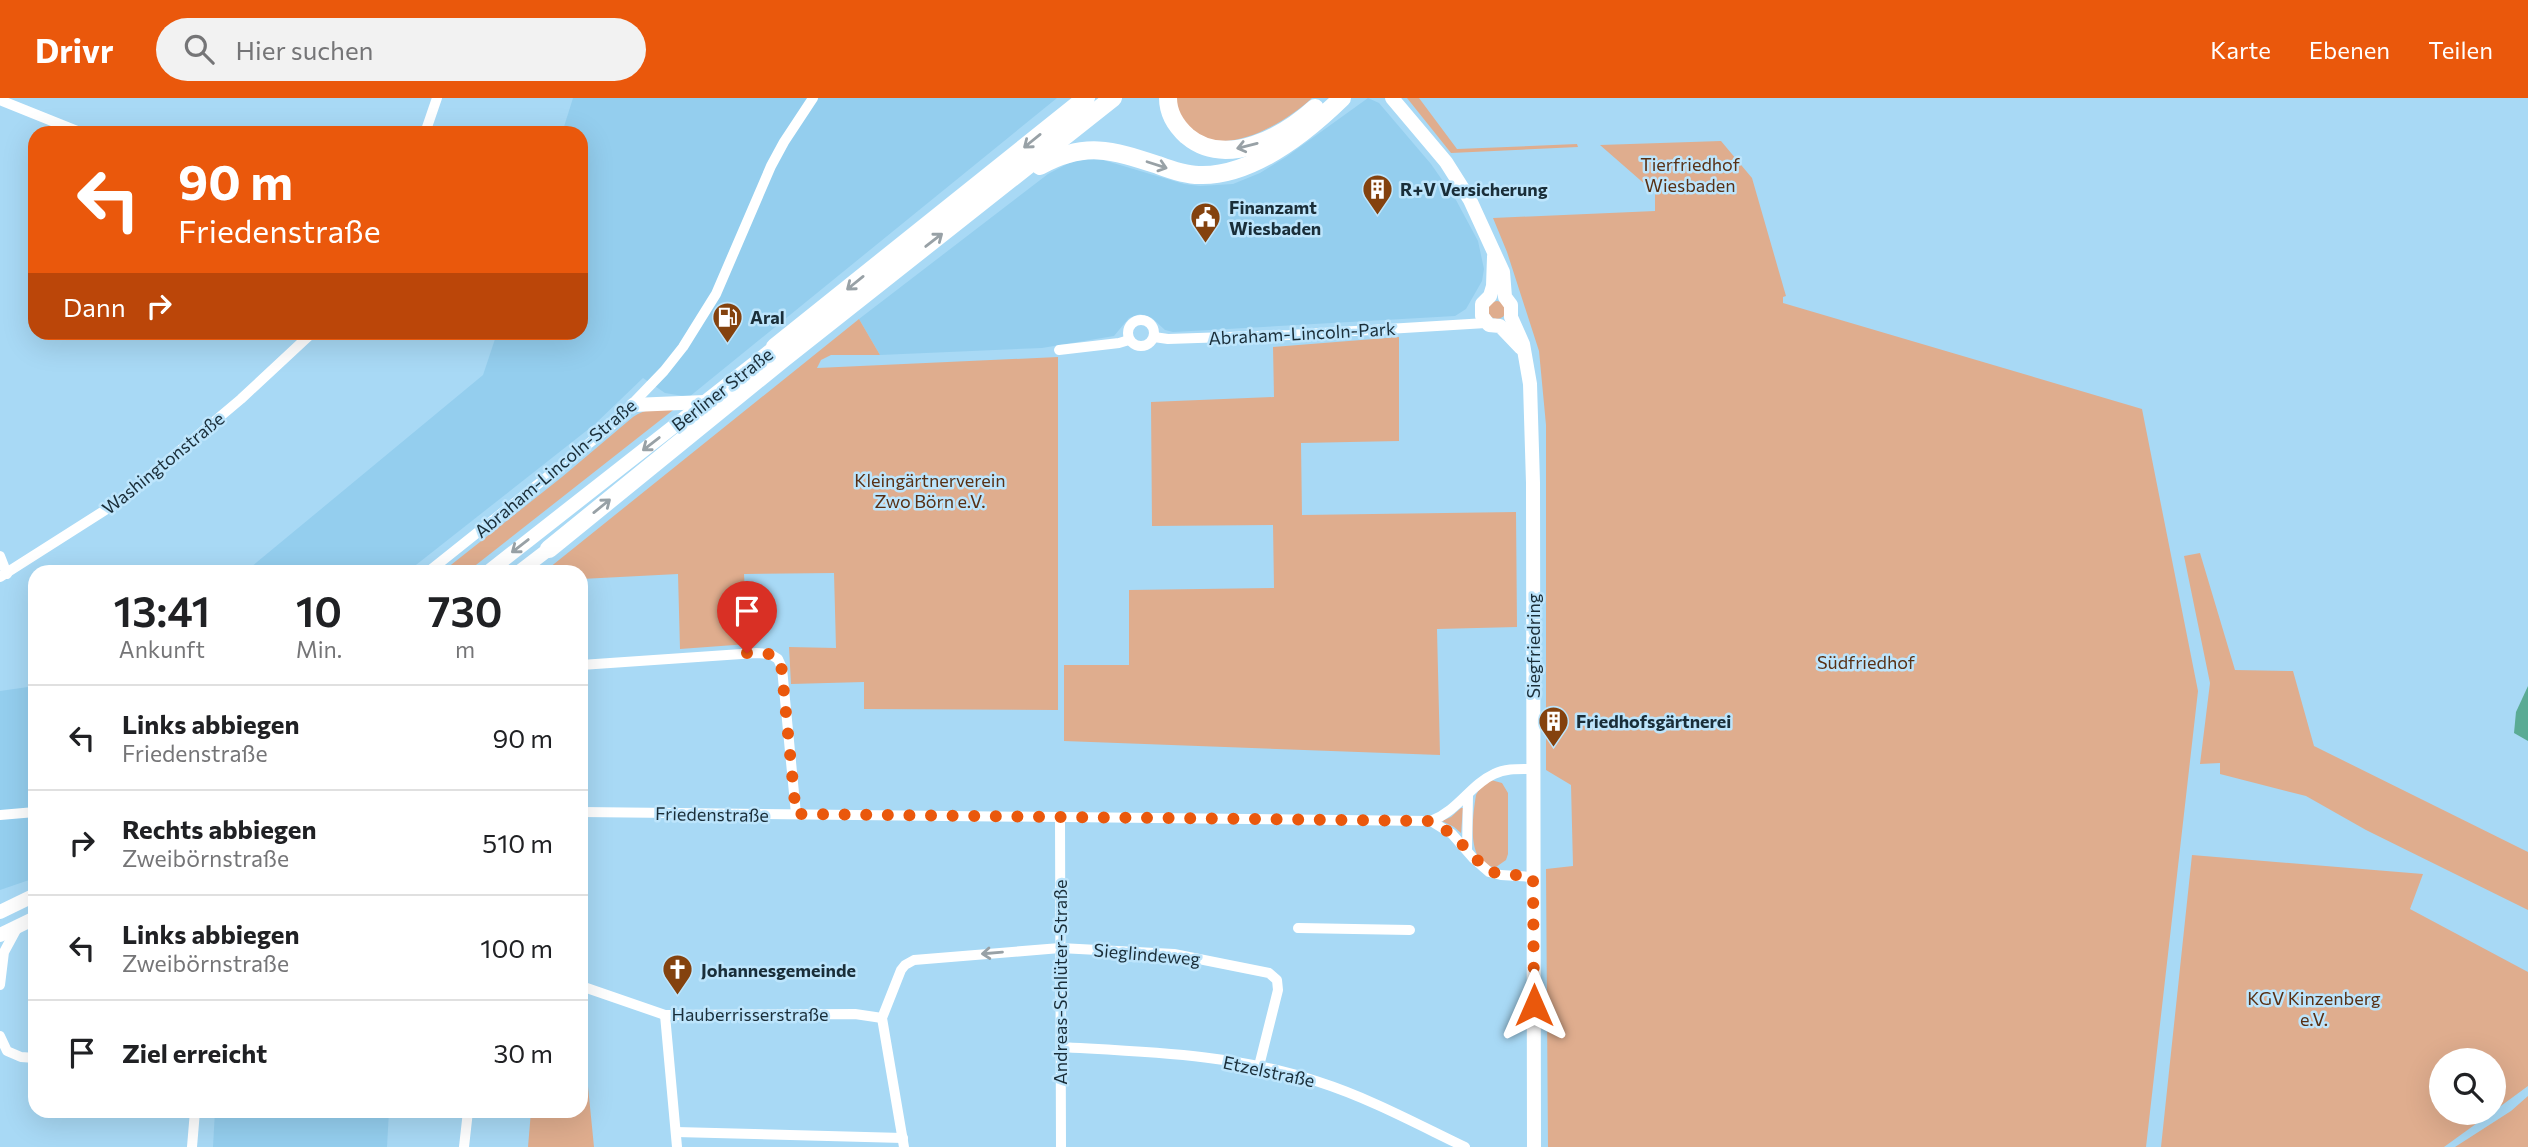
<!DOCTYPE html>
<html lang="de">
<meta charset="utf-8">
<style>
:root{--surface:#fff;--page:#f2f2f2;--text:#202124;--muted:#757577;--line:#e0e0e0;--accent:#ea580c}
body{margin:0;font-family:Commissioner,sans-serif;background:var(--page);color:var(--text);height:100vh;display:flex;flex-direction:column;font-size:26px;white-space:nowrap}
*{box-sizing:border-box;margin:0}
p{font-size:23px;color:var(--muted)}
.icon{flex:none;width:38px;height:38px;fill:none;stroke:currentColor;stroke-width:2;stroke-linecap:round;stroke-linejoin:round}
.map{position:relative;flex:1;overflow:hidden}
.sheet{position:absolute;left:28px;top:467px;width:560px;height:553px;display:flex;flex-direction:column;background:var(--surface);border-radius:21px;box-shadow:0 7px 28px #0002}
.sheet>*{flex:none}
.banner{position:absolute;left:28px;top:28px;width:560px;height:214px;border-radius:21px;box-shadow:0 7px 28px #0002;background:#ea580c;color:#fff;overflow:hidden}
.fabs{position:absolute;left:2429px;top:950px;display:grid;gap:14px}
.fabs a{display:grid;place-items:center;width:77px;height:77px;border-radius:50%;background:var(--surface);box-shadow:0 7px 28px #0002;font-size:35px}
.pin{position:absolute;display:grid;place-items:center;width:60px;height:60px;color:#fff;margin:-72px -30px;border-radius:50% 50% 50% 0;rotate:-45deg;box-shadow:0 0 7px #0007}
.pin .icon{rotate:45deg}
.me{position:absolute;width:77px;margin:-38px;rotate:0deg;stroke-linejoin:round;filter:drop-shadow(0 0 5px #0008)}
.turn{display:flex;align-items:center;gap:24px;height:147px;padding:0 35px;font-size:32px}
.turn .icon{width:91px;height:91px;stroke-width:2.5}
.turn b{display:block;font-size:49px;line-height:60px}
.then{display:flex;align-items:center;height:66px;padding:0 35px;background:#0003;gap:14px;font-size:26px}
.eta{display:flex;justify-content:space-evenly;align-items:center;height:119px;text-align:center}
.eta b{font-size:42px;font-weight:600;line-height:49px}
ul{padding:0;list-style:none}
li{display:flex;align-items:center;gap:21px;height:105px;padding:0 35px;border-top:2px solid var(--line)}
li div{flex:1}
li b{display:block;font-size:26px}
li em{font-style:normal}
header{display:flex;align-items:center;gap:42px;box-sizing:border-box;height:98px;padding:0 35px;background:var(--accent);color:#fff}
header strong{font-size:33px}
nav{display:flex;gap:38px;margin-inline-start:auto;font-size:24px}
.search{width:490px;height:63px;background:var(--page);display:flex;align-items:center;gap:18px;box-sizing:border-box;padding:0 24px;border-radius:38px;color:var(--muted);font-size:26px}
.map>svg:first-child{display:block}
.built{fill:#94ceee}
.green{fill:#dfad8e}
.water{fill:#5aab94}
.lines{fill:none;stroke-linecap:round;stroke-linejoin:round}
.street{stroke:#fff;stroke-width:10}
.primary{stroke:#fff;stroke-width:14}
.highway{stroke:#fff;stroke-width:18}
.oneway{stroke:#98a1a6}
.route{stroke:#ea580c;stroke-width:12;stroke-dasharray:0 21.6}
.labels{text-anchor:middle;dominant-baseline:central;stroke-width:5;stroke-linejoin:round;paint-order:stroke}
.park-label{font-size:18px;fill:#583014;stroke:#bde5fc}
.poi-label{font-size:18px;font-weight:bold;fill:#1a2e39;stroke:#bde5fc;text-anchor:start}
.street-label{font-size:18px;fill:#1a2e39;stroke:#bde5fc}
</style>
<header>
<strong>Drivr</strong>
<div class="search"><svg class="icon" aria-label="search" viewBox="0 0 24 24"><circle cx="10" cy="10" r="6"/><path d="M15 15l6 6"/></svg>Hier suchen</div>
<nav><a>Karte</a><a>Ebenen</a><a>Teilen</a></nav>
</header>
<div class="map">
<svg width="2528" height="1049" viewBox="0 0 2528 1049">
<rect width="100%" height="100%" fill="#a8d9f5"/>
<g class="built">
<polygon points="573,0 1057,0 689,299 665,295 643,280 595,326 407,474 245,474 483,277 497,235 581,234 581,35 562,35"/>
<polygon points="1368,0 1379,5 1431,66 1456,102 1478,143 1484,171 1482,183 1466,211 1455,218 1173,234 1165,232 1152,220 1140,216 1129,220 1114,238 1042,250 880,257 859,221 1048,76 1069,65 1087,61 1103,62 1184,86 1200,88 1233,86 1260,75 1286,59"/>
<polygon points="35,588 35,780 0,792 0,593"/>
<polygon points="215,1013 389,1013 387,1049 213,1049"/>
</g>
<g class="green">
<path d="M1176 0H1312C1284 26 1222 63 1188 30 1181 23 1175 10 1176 0Z"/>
<polygon points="1407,0 1419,0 1457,51 1577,46 1578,49 1451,55"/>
<polygon points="1721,43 1752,80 1786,198 1783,199 1783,205 2142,311 2198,593 2146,1049 1548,1049 1546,771 1573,768 1571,687 1546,672 1546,327 1539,253 1507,154 1493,120 1655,113 1655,95 1600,47"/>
<circle cx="1497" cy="212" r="9"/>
<polygon points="859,221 880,257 831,257 821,262 817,270 1058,259 1058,612 864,611 864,584 791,586 789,549 836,550 834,475 744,476 748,546 680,551 678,476 581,481 581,474 544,474"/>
<polygon points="1399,239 1399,343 1301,345 1302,417 1516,414 1517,529 1437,531 1440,657 1064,643 1064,567 1129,567 1129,492 1274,490 1273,427 1152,428 1151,304 1274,299 1273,249"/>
<path d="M677 309 467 474H442L562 379 633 319C646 310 661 310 677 309Z"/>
<polygon points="2200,455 2235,572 2293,573 2314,648 2528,754 2528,812 2366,732 2306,698 2220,676 2220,665 2200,666 2210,585 2184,458"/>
<path d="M1491 682 1502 685 1508 695V756L1506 762 1496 769C1465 768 1473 717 1476 697L1480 690Z"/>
<polygon points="1461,710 1463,710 1461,735 1454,729 1442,723 1451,719"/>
<polygon points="2192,757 2423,776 2410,811 2528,874 2528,988 2494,1013 2494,962 2441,962 2441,1015 2491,1015 2444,1049 2161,1049"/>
<polygon points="581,918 594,1049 528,1049 531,1013 581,1013"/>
<polygon points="2528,998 2528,1049 2455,1049 2511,1013"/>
</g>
<polygon class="water" points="2528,588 2528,643 2514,635 2516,614"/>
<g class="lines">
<g class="street">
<polyline points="0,2 82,35"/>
<polyline points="425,35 437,0"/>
<circle cx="1141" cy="235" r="13"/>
<polyline points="1154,239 1168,241 1289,237 1486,225"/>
<polyline points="1059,252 1119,245 1129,242"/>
<polyline points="0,458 7,476"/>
<polyline points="428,474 612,327 664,273 683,249 716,196 771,68 784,44 813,0"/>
<polyline points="0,479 121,402 241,301 313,234"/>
<polyline points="581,567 756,555 770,556 778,561 782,570 796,716"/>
<path d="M581 714 1431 723C1459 712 1470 687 1494 676 1506 670 1519 671 1533 671"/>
<polyline points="0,717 35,714"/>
<polyline points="1060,719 1061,1049"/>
<polyline points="1431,723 1452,736 1473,760 1489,774 1501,777 1533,779"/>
<polyline points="1467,752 1468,697"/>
<polyline points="1298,830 1410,832"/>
<polyline points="0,887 4,854 17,830"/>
<polyline points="581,888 665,917 855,916 882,920"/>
<polyline points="665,917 677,1049"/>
<polyline points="0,938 7,953 21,959 35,960"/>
<path d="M1061 949C1147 954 1236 956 1319 984 1369 1000 1417 1026 1465 1049"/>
<polyline points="676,1034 903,1040"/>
<polyline points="192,1049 195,1013"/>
<polyline points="464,1049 468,1013"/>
<polyline points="904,1049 882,920 901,872 905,867 914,862 1060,850 1174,856 1269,875 1277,882 1278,892 1259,968"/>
</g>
<g class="primary">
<polyline points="1392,0 1446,64 1470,102 1503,174 1505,199 1511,207 1511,219 1523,246 1530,286 1533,385 1534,1049"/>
<polyline points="1494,159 1493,188 1490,198 1482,206 1482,218 1489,227 1500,228 1521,250"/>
<polyline points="633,307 705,304"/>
<polyline points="488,474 775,249"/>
<polyline points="519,474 549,451"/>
<polyline points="0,814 35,797"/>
<polyline points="0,837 35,820"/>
</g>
<g class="highway">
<path d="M1168 0C1168 15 1176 28 1187 38 1226 71 1284 38 1315 10"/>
<path d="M1040 68C1085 43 1112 52 1158 67 1171 72 1185 77 1199 77 1252 79 1306 35 1342 0"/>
<polyline points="775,249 1086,0"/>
<polyline points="549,451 784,260 1113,0"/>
</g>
</g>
<defs><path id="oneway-shaft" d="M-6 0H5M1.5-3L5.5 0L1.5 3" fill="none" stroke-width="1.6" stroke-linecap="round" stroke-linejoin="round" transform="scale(1.75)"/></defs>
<g class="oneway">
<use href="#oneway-shaft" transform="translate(1032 43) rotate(141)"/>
<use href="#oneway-shaft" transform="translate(1247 48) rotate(166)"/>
<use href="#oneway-shaft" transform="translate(1157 67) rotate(18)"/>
<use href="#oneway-shaft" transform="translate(934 142) rotate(-38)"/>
<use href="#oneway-shaft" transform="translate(855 185) rotate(141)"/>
<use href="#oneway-shaft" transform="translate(651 346) rotate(142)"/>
<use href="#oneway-shaft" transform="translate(602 408) rotate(-39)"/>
<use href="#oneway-shaft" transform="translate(520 448) rotate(142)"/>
<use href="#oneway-shaft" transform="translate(992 855) rotate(175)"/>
</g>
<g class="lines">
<polyline class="route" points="747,555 770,556 781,565 796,716 1431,723 1452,736 1489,774 1533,779 1534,907"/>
</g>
<defs>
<symbol id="building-pin" viewBox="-11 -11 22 30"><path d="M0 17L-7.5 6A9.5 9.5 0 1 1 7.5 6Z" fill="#84420e" stroke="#bde5fc"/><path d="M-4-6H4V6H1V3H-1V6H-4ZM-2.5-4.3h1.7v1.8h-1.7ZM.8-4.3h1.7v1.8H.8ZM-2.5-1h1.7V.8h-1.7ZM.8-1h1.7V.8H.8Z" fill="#fff"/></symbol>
<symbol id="civic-pin" viewBox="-11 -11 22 30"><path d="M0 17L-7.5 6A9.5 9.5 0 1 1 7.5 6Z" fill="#84420e" stroke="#bde5fc"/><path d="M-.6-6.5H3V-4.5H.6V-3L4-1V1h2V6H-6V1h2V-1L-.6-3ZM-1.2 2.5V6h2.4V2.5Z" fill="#fff"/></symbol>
<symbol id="fuel-pin" viewBox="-11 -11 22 30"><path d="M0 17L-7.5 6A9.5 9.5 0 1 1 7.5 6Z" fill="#84420e" stroke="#bde5fc"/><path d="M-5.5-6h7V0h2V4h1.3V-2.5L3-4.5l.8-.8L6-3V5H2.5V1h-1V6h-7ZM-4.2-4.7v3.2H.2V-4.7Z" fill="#fff"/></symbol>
<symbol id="church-pin" viewBox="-11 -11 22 30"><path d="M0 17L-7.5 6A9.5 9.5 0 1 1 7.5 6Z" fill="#84420e" stroke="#bde5fc"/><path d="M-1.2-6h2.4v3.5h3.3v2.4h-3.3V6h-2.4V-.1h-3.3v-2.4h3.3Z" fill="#fff"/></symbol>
</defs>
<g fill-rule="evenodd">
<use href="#building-pin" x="1360" y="74" width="35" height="47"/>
<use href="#civic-pin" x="1188" y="102" width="35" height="47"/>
<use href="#fuel-pin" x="710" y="202" width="35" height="47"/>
<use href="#building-pin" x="1536" y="606" width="35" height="47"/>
<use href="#church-pin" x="660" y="854" width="35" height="47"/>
</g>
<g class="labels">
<g class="park-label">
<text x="1690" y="66">Tierfriedhof<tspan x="1690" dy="21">Wiesbaden</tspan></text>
<text x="930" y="382">Kleingärtnerverein<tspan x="930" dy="21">Zwo Börn e.V.</tspan></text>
<text x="1866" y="564">Südfriedhof</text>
<text x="2314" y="900">KGV Kinzenberg<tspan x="2314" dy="21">e.V.</tspan></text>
</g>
<g class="poi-label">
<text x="1400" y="91">R+V Versicherung</text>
<text x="1229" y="109">Finanzamt<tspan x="1229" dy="21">Wiesbaden</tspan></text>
<text x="750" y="219">Aral</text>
<text x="1576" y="623">Friedhofsgärtnerei</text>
<text x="701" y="872">Johannesgemeinde</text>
</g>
<g class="street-label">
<text transform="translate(1302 235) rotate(-3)">Abraham-Lincoln-Park</text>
<text transform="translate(722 291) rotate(-38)">Berliner Straße</text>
<text transform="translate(163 365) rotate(-39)">Washingtonstraße</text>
<text transform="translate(555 370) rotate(-40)">Abraham-Lincoln-Straße</text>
<text transform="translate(1533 548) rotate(-90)">Siegfriedring</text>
<text transform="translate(712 716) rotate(1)">Friedenstraße</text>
<text transform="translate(1147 856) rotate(5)">Sieglindeweg</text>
<text transform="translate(1060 884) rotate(-90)">Andreas-Schlüter-Straße</text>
<text x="750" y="916">Hauberrisserstraße</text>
<text transform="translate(1269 973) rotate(12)">Etzelstraße</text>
</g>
</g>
</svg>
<div class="fabs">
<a><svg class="icon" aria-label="search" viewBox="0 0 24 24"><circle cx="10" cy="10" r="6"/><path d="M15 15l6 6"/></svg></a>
</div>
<div class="pin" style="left:747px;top:555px;background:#d93025"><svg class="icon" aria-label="arrive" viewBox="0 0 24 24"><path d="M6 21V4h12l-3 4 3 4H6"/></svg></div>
<svg class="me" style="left:1534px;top:907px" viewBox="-20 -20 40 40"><path d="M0-17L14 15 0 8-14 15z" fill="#ea580c" stroke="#fff" stroke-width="4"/></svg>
<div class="banner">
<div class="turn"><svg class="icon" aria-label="left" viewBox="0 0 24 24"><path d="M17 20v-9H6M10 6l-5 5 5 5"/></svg><div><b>90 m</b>Friedenstraße</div></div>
<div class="then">Dann<svg class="icon" aria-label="right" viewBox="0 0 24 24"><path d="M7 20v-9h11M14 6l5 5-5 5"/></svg></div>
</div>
<section class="sheet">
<div class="eta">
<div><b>13:41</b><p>Ankunft</p></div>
<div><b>10</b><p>Min.</p></div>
<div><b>730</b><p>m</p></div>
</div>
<ul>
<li><svg class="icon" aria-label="left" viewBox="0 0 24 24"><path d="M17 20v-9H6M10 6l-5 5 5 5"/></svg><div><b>Links abbiegen</b><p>Friedenstraße</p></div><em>90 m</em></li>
<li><svg class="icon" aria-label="right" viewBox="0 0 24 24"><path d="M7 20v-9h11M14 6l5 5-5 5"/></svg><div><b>Rechts abbiegen</b><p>Zweibörnstraße</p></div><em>510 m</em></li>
<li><svg class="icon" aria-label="left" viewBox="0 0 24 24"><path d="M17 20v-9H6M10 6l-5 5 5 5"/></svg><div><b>Links abbiegen</b><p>Zweibörnstraße</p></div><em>100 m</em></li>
<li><svg class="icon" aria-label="arrive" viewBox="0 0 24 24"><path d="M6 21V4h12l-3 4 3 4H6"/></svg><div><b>Ziel erreicht</b></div><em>30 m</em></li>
</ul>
</section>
</div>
